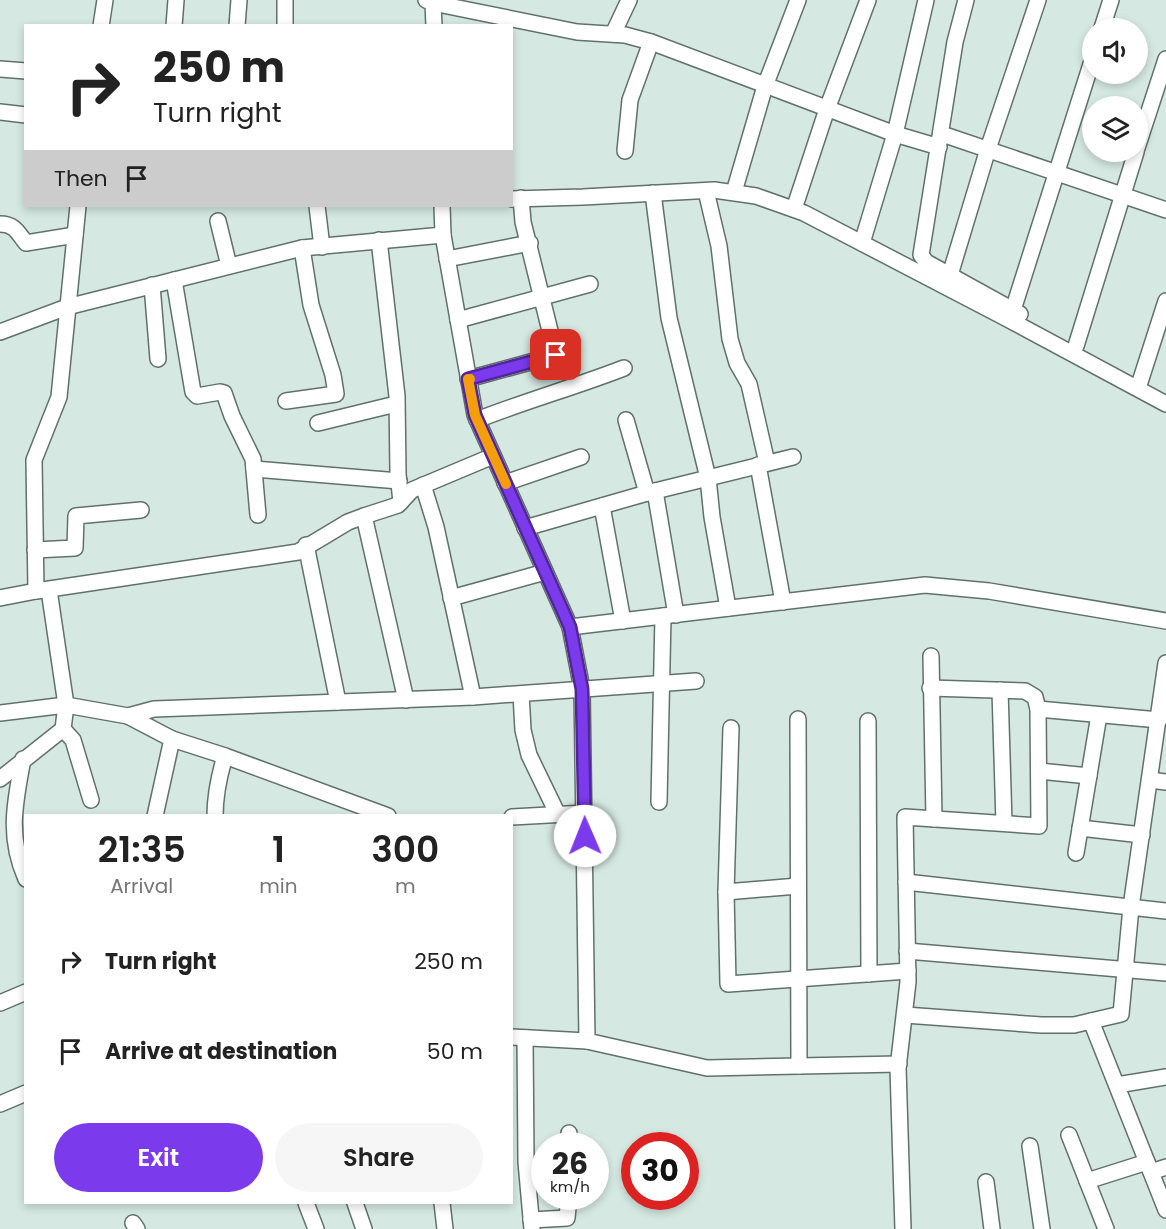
<!DOCTYPE html>
<style>
:root{--surface:#fff;--page:#f6f6f6;--text:#222;--muted:#767676;--accent:#7c3aed}
body{margin:0;font-family:Poppins,sans-serif;background:var(--page);color:var(--text);height:100vh;display:flex;flex-direction:column;font-size:22px;white-space:nowrap}
*{box-sizing:border-box;margin:0}
p{font-size:20px;color:var(--muted)}
.icon{flex:none;width:33px;height:33px;fill:none;stroke:currentColor;stroke-width:2;stroke-linecap:round;stroke-linejoin:round}
.map{position:relative;flex:1;overflow:hidden}
.drawer{position:absolute;left:24px;top:814px;width:489px;height:390px;display:flex;flex-direction:column;background:var(--surface);border-radius:0px;box-shadow:0 3px 9px #0003}
.drawer>*{flex:none}
.banner{position:absolute;left:24px;top:24px;width:489px;height:183px;border-radius:0px;box-shadow:0 3px 9px #0003;background:#fff;color:var(--text);overflow:hidden}
.fabs{position:absolute;left:1082px;top:18px;display:grid;gap:12px}
.fabs a{display:grid;place-items:center;width:66px;height:66px;border-radius:50%;background:var(--surface);box-shadow:0 3px 9px #0003;font-size:30px}
.speed{position:absolute;left:531px;top:1132px;display:flex;gap:12px;font-size:30px;font-weight:700;text-align:center}
.speed>*{display:grid;place-content:center;width:78px;height:78px;border-radius:50%;background:var(--surface);box-shadow:0 3px 9px #0003;line-height:1}
.speed small{font-size:15px;font-weight:400}
.speed .limit{border:9px solid #d22;background:#fff;color:#111}
.pin{position:absolute;display:grid;place-items:center;width:51px;height:51px;color:#fff;margin:-26px;border-radius:12px;box-shadow:0 3px 9px #0006}
.me{position:absolute;width:66px;margin:-33px;rotate:359deg;stroke-linejoin:round;filter:drop-shadow(0 0 4px #0008)}
.turn{display:flex;align-items:center;gap:21px;height:126px;padding:0 30px;font-size:27px}
.turn .icon{width:78px;height:78px;stroke-width:2.5}
.turn b{display:block;font-size:42px;line-height:51px}
.then{display:flex;align-items:center;height:57px;padding:0 30px;background:#0003;gap:12px;font-size:22px}
.eta{display:flex;justify-content:space-evenly;align-items:center;height:102px;text-align:center}
.eta b{font-size:36px;font-weight:600;line-height:42px}
.button{display:flex;gap:12px;margin-top:auto;padding:12px 30px}
.button a{flex:1;height:69px;border-radius:36px;background:var(--accent);color:#fff;font-size:24px;font-weight:600;line-height:69px;text-align:center}
.button a+a{background:var(--page);color:var(--text)}
ul{padding:0;list-style:none}
li{display:flex;align-items:center;gap:18px;height:90px;padding:0 30px}
li div{flex:1}
li b{display:block;font-size:22px}
li em{font-style:normal}
.map>svg:first-child{display:block}
.lines{fill:none;stroke-linecap:round;stroke-linejoin:round}
.street-casing{stroke:#60716b;stroke-width:18}
.street{stroke:#fff;stroke-width:15}
.route-casing{stroke:#51269a;stroke-width:15}
.route{stroke:#7c3aed;stroke-width:10}
.slow{stroke:#f59e0b;stroke-width:10}
</style>
<div class="map">
<svg width="1166" height="1229" viewBox="0 0 1166 1229">
<rect width="100%" height="100%" fill="#d5e8e2"/>
<g class="lines">
<defs>
<g id="street">
<polyline points="426,0 433,3 434,26"/>
<polyline points="966,0 955,42 921,255 926,262 1020,314"/>
<polyline points="433,3 577,32 625,35 651,42 895,134 939,147"/>
<polyline points="101,26 105,0"/>
<polyline points="174,26 176,0"/>
<polyline points="237,26 239,0"/>
<polyline points="285,26 285,0"/>
<polyline points="1102,28 1111,0"/>
<polyline points="613,34 629,0"/>
<polyline points="0,69 26,71"/>
<polyline points="0,112 26,115"/>
<polyline points="942,134 1166,210"/>
<polyline points="1137,148 1166,59"/>
<polyline points="625,151 630,100 651,42"/>
<polyline points="706,191 719,246 730,339 737,363 749,384 767,463"/>
<polyline points="734,192 765,86 798,0"/>
<polyline points="653,193 669,318 708,478 712,517 728,608"/>
<polyline points="512,199 583,197 714,190 756,196 804,213 1002,316 1166,404"/>
<polyline points="78,206 59,397 34,460 36,591 298,552 348,522 364,516 406,700"/>
<polyline points="317,206 322,247"/>
<polyline points="794,209 827,109 868,0"/>
<polyline points="218,221 229,266"/>
<path d="M0 224C15 224 18 233 26 243L75 235"/>
<polyline points="443,235 475,415 570,627 582,689 587,1041 707,1068 899,1064"/>
<polyline points="379,240 397,396 398,474 401,502"/>
<polyline points="862,243 895,134 926,0"/>
<polyline points="447,259 530,243"/>
<polyline points="950,275 988,149 1038,0"/>
<polyline points="174,280 193,392 197,396 220,392 224,393 232,416 253,459 258,515"/>
<polyline points="152,285 158,359"/>
<polyline points="1013,310 1092,61"/>
<polyline points="458,320 590,284"/>
<polyline points="0,332 67,307 302,248 443,235 442,206"/>
<polyline points="1076,346 1136,152"/>
<polyline points="468,379 556,355 523,222 521,198"/>
<polyline points="1140,382 1166,301"/>
<polyline points="286,401 336,394 333,375 311,305 302,248"/>
<path d="M477 420C525 401 575 387 624 368"/>
<polyline points="626,420 647,493"/>
<polyline points="318,423 396,404"/>
<polyline points="758,465 783,602"/>
<polyline points="254,469 399,481"/>
<polyline points="505,483 581,457"/>
<polyline points="423,485 436,527 473,697"/>
<polyline points="655,491 676,615"/>
<polyline points="602,506 623,621"/>
<polyline points="364,516 398,505 412,490 493,456"/>
<polyline points="525,528 647,493 793,457"/>
<polyline points="306,545 338,702"/>
<polyline points="35,550 75,548 76,516 141,510"/>
<polyline points="49,590 66,705 128,716"/>
<polyline points="0,598 36,591"/>
<polyline points="451,598 545,572"/>
<polyline points="570,627 925,585 989,591 1166,621"/>
<polyline points="931,656 934,819"/>
<polyline points="1000,690 1004,823"/>
<polyline points="521,694 523,730 529,755 558,815"/>
<polyline points="1038,709 1159,720"/>
<polyline points="0,713 66,705 63,729 0,779"/>
<polyline points="798,719 799,1066"/>
<polyline points="868,721 869,974"/>
<polyline points="731,728 726,892 728,984 908,971"/>
<polyline points="63,729 73,740 91,800"/>
<polyline points="172,739 225,756 388,816"/>
<path d="M23 759C15 802 7 836 26 879"/>
<polyline points="1039,771 1089,776"/>
<polyline points="1150,780 1166,782"/>
<polyline points="659,802 663,616"/>
<polyline points="155,816 172,739 128,716 154,709 473,697 696,681"/>
<path d="M215 816C215 795 219 776 225 756"/>
<polyline points="512,817 585,813"/>
<polyline points="1080,828 1142,835"/>
<polyline points="1076,853 1099,715"/>
<polyline points="906,882 1166,911"/>
<polyline points="726,892 798,886"/>
<polyline points="907,951 1166,973"/>
<polyline points="0,1003 26,992"/>
<polyline points="905,1015 1041,1025 1074,1025 1121,1014 1131,907 1166,663"/>
<polyline points="1091,1021 1166,1210"/>
<polyline points="512,1037 587,1041"/>
<polyline points="525,1038 526,1162 532,1229"/>
<polyline points="1117,1085 1166,1077"/>
<polyline points="0,1104 26,1093"/>
<polyline points="1069,1135 1106,1229"/>
<polyline points="569,1146 569,1133"/>
<polyline points="1030,1146 1042,1229"/>
<polyline points="1151,1172 1166,1167"/>
<polyline points="1087,1181 1147,1162"/>
<polyline points="986,1182 992,1229"/>
<polyline points="306,1203 316,1229"/>
<polyline points="355,1203 364,1229"/>
<polyline points="442,1203 445,1229"/>
<polyline points="531,1220 567,1218 569,1197"/>
<polyline points="133,1223 137,1229"/>
<polyline points="903,1229 898,1068 908,982 905,817 1039,826 1038,709 1035,697 1025,691 930,688"/>
</g>
</defs>
<use href="#street" class="street-casing"/>
<use href="#street" class="street"/>
</g>
<g class="lines">
<defs>
<polyline id="route" points="556,355 468,379 475,415 570,627 582,689 585,836"/>
</defs>
<use href="#route" class="route-casing"/>
<use href="#route" class="route"/>
<polyline class="slow" points="470,379 468,379 475,415 506,484"/>
</g>
</svg>
<div class="fabs">
<a><svg class="icon" aria-label="sound" viewBox="0 0 24 24"><path d="M4 9h4l5-4v14l-5-4H4zM17 9q2 3 0 6"/></svg></a>
<a><svg class="icon" aria-label="layers" viewBox="0 0 24 24"><path d="M12 4l9 5-9 5-9-5zM3 14l9 5 9-5"/></svg></a>
</div>
<div class="speed"><div>26<small>km/h</small></div><div class="limit">30</div></div>
<div class="pin" style="left:556px;top:355px;background:#d93025"><svg class="icon" aria-label="arrive" viewBox="0 0 24 24"><path d="M6 21V4h12l-3 4 3 4H6"/></svg></div>
<svg class="me" style="left:585px;top:836px" viewBox="-20 -20 40 40"><circle r="19" fill="#fff"/><path d="M0-13L10 11 0 6-10 11z" fill="#7c3aed"/></svg>
<div class="banner">
<div class="turn"><svg class="icon" aria-label="right" viewBox="0 0 24 24"><path d="M7 20v-9h11M14 6l5 5-5 5"/></svg><div><b>250 m</b>Turn right</div></div>
<div class="then">Then<svg class="icon" aria-label="arrive" viewBox="0 0 24 24"><path d="M6 21V4h12l-3 4 3 4H6"/></svg></div>
</div>
<section class="drawer">
<div class="eta">
<div><b>21:35</b><p>Arrival</p></div>
<div><b>1</b><p>min</p></div>
<div><b>300</b><p>m</p></div>
</div>
<ul>
<li><svg class="icon" aria-label="right" viewBox="0 0 24 24"><path d="M7 20v-9h11M14 6l5 5-5 5"/></svg><div><b>Turn right</b></div><em>250 m</em></li>
<li><svg class="icon" aria-label="arrive" viewBox="0 0 24 24"><path d="M6 21V4h12l-3 4 3 4H6"/></svg><div><b>Arrive at destination</b></div><em>50 m</em></li>
</ul>
<div class="button"><a>Exit</a><a>Share</a></div>
</section>
</div>
